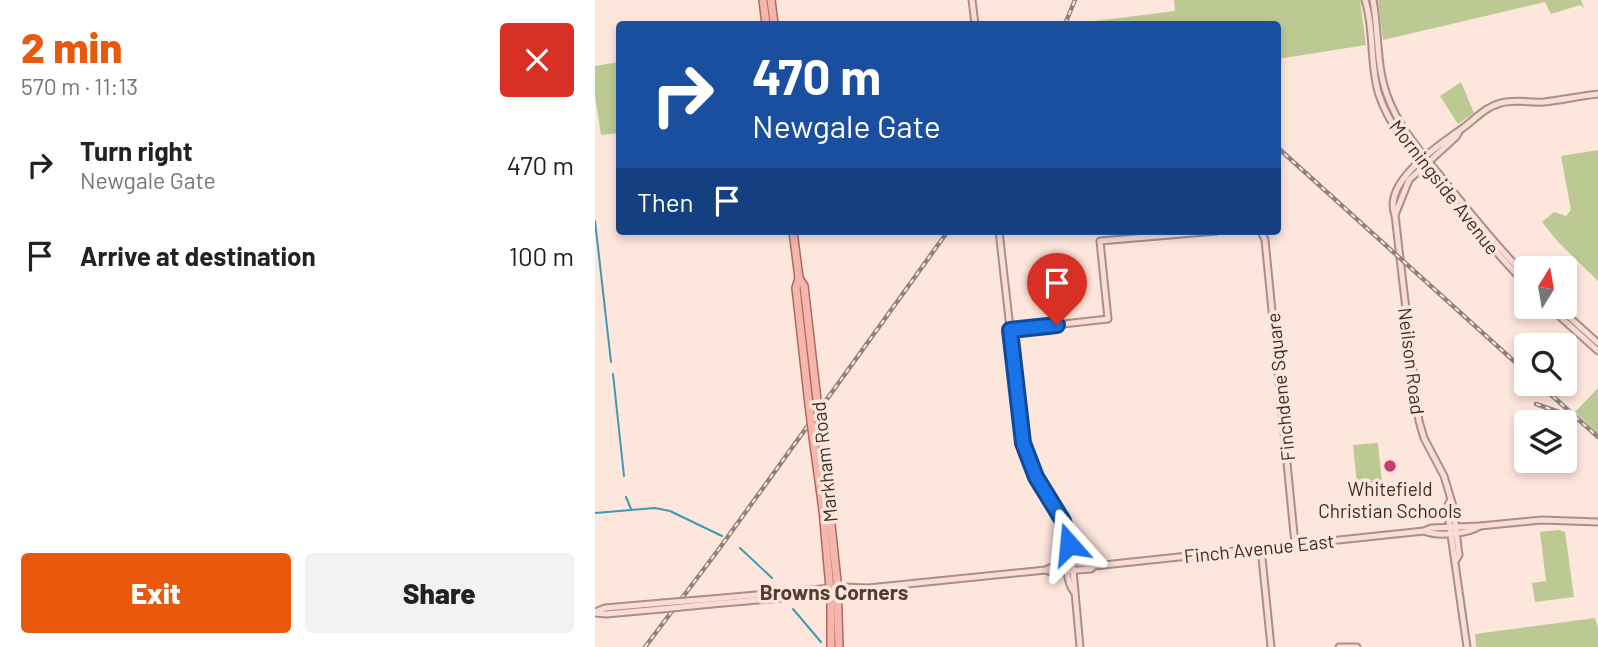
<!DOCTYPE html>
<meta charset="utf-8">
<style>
:root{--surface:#fff;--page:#f2f2f2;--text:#222;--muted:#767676;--accent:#ea580c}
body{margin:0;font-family:Barlow,sans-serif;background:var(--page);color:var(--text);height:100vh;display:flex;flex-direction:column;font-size:26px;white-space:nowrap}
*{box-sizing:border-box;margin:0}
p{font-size:23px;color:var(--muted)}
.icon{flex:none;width:38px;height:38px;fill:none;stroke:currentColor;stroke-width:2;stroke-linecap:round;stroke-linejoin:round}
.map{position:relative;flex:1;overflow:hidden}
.side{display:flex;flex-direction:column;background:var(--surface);width:595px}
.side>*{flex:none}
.top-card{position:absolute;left:21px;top:21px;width:665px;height:214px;border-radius:7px;box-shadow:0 4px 10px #0003;background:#1a4fa0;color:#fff;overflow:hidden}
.needle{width:46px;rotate:11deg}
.fabs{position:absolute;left:919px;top:256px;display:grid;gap:14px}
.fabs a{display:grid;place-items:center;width:63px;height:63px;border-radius:7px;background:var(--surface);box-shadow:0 4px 10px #0003;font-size:35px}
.pin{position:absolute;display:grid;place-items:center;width:60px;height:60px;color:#fff;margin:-72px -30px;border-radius:50% 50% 50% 0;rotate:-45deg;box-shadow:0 0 7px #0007}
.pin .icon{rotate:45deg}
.me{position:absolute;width:77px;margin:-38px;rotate:342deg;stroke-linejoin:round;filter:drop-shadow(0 0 5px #0008)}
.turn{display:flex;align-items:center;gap:24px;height:147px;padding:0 21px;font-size:32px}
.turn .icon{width:91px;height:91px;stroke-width:2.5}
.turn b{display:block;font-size:49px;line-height:60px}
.then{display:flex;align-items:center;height:66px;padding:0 21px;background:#0003;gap:14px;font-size:26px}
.round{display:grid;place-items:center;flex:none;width:74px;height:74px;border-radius:7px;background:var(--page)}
.summary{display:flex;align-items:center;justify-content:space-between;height:119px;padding:0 21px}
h1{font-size:42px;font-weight:800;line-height:52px;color:var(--accent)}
.primary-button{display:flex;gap:14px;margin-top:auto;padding:14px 21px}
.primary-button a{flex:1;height:80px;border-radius:7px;background:var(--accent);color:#fff;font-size:28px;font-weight:800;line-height:80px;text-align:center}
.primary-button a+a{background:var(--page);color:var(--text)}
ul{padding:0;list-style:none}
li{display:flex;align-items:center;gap:21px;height:91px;padding:0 21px}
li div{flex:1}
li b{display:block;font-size:26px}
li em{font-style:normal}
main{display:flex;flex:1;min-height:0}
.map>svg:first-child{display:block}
.green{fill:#bcc992}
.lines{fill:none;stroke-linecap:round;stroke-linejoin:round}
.stream{stroke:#4099af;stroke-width:2}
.secondary-casing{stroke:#aa9084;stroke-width:9}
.primary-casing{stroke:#b0685d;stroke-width:10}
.secondary{stroke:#fadbd6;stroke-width:5}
.primary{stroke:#f5b6ae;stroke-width:7}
.rail-casing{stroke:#91817a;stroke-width:4.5}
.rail{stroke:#fde6db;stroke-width:2;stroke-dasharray:5;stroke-linecap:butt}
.secondary-bridge-casing{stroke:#aa9084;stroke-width:9;stroke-linecap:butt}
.primary-bridge-casing{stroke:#b0685d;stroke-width:10;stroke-linecap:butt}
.secondary-bridge{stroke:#fadbd6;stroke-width:5}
.primary-bridge{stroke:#f5b6ae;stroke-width:7}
.route-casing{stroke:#114b97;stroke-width:18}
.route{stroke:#1a73e8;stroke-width:12}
.poi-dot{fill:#c93d71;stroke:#fde6db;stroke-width:2.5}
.labels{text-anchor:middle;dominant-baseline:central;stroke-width:7;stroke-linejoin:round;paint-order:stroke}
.street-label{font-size:19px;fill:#3a302b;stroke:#fde6db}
.poi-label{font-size:19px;fill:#3a302b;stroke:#fde6db}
.neighbourhood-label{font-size:21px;font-weight:bold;fill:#533d32;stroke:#fde6db}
</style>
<main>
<section class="side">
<div class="summary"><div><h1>2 min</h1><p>570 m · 11:13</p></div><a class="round" style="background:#d93025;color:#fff"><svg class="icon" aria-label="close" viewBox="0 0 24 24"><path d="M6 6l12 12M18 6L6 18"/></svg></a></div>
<ul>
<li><svg class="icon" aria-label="right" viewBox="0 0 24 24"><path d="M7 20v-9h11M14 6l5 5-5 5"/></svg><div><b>Turn right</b><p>Newgale Gate</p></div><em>470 m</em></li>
<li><svg class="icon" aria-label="arrive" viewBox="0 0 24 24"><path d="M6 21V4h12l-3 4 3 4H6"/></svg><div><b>Arrive at destination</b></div><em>100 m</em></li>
</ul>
<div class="primary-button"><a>Exit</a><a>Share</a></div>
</section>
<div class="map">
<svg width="1003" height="647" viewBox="0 0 1003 647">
<rect width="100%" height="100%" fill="#fde6db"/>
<g class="green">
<polygon points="579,0 765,0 771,45 683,59 682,24 476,24 580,11"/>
<polygon points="783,0 986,0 989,8 985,5 956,14 950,2 788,40"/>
<polygon points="24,62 24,133 6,135 0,96 0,66"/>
<polygon points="866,82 879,113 863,124 845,96"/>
<polygon points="1003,150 1003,281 964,243 947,222 959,212 971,216 976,210 966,156"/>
<polygon points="1003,388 1003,434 980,412"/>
<polygon points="783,443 787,483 762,485 758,445"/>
<polygon points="964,530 970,532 979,597 940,602 937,583 951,581 945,532"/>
<polygon points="1000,618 1003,628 1003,647 881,647 880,634"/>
</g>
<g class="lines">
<g class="stream">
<polyline points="0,221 16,362"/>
<polyline points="18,374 29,476"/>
<polyline points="31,497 36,509"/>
<polyline points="0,513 60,508 75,511 127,536"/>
<polyline points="145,548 177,578"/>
<polyline points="198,609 226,642"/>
</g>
<defs>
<g id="secondary">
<polyline points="377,0 380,24"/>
<path d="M770 0C780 31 774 64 784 95 797 133 825 161 850 191 877 223 902 255 931 284"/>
<path d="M778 0C784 31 781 65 792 95 804 129 829 155 851 183 877 215 902 247 931 276"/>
<polyline points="800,215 814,180 861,137 864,132"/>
<polyline points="404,231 428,443 441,477 468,521 476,548 485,647"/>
<polyline points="666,231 670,240 700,544"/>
<polyline points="953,306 1003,351"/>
<polyline points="962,306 1003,343"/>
<polyline points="415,330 513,319 505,241 622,231"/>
<polyline points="855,501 852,507 872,647"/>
<path d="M829 531C843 537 873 534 885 526"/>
<path d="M473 544C469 556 471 582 479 592"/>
<polyline points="666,548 676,647"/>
<path d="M861 560 864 555 858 506 849 476 829 438 824 421 800 215C787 182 843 146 865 130 879 121 889 107 906 103 920 99 935 103 949 102 967 100 985 96 1003 94"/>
<path d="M451 570C462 563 487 561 499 566"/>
<polyline points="116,599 248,587 273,588 451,570 456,572 496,569 499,566 829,531 836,528 885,526 946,520 1003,522"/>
<polyline points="117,604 235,594 257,592 265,588"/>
<polyline points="0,612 10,608 67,603"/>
<polyline points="0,613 11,614 67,609"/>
<polyline points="744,647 762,647"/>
</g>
<g id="primary">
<polyline points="168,0 171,24"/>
<polyline points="176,0 179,24"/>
<polyline points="198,231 204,278 201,288 214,405"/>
<polyline points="204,278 209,286 223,409"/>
<polyline points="218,437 228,510 236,600 236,647"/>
<polyline points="227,440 242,581 244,647"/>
</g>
</defs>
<use href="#secondary" class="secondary-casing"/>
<use href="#primary" class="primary-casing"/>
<use href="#secondary" class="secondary"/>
<use href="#primary" class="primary"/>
<defs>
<g id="rail">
<polyline points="470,24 480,0"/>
<polyline points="682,147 931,372"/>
<polyline points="943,383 1003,437"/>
<polyline points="941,404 973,415"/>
<polyline points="50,647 124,549 353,231"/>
</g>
</defs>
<use href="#rail" class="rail-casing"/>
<use href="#rail" class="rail"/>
<defs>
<g id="secondary-bridge">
<polyline points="67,603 116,599"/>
<polyline points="67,609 117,604"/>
</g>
<g id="primary-bridge">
<polyline points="214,405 218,437"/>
<polyline points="223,409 227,440"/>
</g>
</defs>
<use href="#secondary-bridge" class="secondary-bridge-casing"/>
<use href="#primary-bridge" class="primary-bridge-casing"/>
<use href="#secondary-bridge" class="secondary-bridge"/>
<use href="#primary-bridge" class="primary-bridge"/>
</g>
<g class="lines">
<defs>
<polyline id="route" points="462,325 415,330 428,443 441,477 468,521 474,544"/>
</defs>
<use href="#route" class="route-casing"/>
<use href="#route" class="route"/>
</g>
<circle class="poi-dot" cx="795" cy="466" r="7"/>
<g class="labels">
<g class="street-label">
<text transform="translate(850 187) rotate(52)">Morningside Avenue</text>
<text transform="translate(817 361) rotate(83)">Neilson Road</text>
<text transform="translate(685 387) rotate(-96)">Finchdene Square</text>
<text transform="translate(229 462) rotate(-96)">Markham Road</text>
<text transform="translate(664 548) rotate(-6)">Finch Avenue East</text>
</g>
<g class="poi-label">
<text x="795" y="488">Whitefield<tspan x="795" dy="22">Christian Schools</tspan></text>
</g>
<g class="neighbourhood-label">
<text x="239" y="591">Browns Corners</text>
</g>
</g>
</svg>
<div class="fabs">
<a><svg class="needle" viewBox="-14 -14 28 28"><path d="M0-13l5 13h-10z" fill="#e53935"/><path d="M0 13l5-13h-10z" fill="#767676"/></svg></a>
<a><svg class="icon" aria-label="search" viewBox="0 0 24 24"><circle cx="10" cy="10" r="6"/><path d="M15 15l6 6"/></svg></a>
<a><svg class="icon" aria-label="layers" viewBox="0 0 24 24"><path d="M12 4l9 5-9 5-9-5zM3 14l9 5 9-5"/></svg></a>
</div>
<div class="pin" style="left:462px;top:325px;background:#d93025"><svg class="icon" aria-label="arrive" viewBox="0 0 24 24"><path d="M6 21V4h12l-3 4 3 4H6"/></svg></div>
<svg class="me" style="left:474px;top:544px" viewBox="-20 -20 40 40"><path d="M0-17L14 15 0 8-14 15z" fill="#1a73e8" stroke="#fff" stroke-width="4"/></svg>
<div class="top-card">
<div class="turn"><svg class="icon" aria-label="right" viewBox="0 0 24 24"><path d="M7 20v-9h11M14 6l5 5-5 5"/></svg><div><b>470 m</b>Newgale Gate</div></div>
<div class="then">Then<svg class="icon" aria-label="arrive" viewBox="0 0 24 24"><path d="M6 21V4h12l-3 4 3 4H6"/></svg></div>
</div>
</div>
</main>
